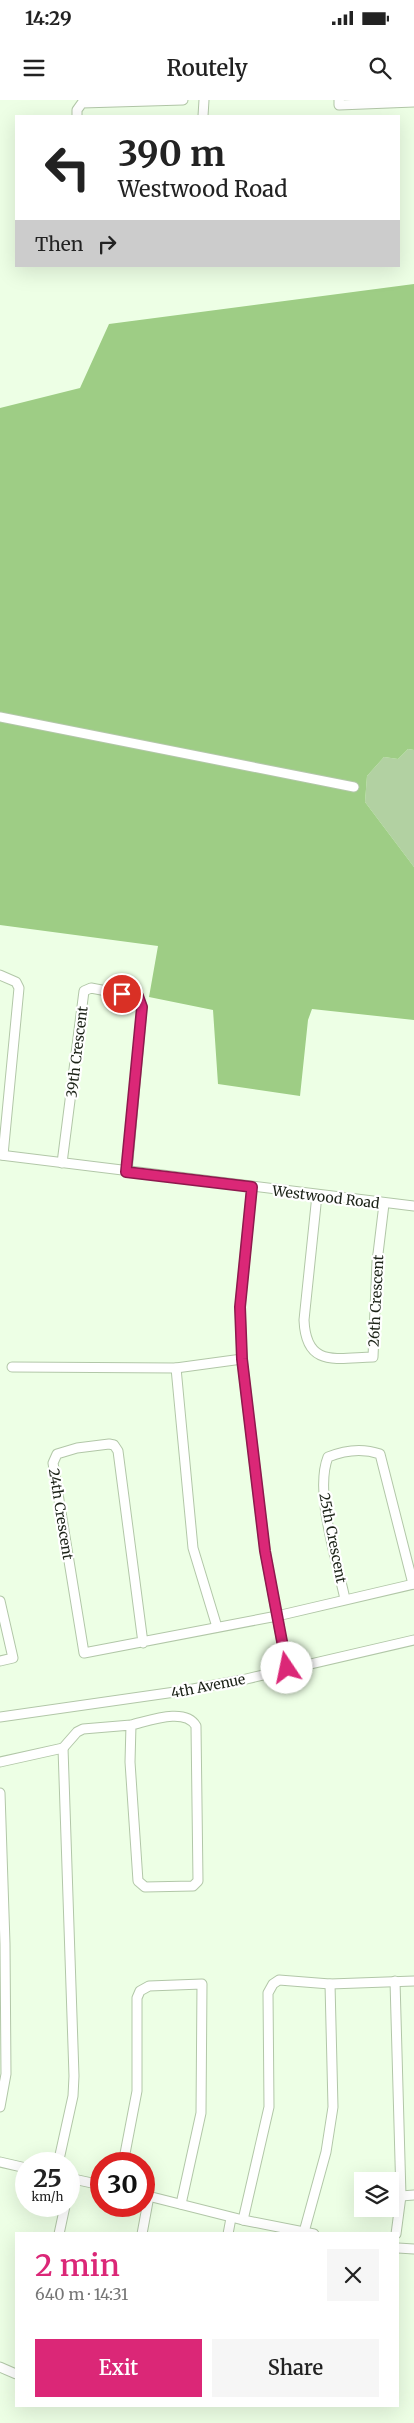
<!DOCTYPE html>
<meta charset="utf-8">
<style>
:root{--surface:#fff;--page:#f6f6f6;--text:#222;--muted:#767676;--accent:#db2777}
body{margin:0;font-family:Merriweather,serif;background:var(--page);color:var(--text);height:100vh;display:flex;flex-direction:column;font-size:19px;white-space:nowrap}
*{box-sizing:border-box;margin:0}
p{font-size:16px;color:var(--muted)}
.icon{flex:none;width:28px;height:28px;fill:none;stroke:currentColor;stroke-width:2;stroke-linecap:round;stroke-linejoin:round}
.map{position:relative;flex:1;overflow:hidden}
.details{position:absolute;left:15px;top:2132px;width:384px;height:175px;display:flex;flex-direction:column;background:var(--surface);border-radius:0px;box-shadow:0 5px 20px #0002}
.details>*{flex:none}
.banner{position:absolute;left:15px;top:15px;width:385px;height:152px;border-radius:0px;box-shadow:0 5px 20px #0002;background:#fff;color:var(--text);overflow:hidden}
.fabs{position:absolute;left:354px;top:2072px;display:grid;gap:10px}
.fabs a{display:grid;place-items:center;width:45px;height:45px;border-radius:0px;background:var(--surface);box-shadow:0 5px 20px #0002;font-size:25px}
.speed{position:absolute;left:15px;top:2052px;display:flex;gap:10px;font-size:25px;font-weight:700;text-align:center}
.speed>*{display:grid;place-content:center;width:65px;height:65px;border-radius:50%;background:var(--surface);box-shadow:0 5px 20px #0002;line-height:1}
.speed small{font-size:12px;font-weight:400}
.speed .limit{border:8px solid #d22;background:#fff;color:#111}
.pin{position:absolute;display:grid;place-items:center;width:42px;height:42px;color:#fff;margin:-21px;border:2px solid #fff;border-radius:50%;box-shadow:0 1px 5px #0007}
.me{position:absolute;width:55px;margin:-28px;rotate:349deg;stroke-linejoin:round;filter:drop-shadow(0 0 4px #0008)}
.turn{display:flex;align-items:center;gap:18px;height:105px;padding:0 20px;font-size:22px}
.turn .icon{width:65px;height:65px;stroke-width:2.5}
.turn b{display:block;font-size:35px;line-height:42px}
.then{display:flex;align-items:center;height:48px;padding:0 20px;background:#0003;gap:10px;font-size:19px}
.round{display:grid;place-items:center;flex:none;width:52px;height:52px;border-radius:0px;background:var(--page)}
.headline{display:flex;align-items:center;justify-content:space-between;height:85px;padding:0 20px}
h1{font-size:30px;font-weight:600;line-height:38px;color:var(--accent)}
.primary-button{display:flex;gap:10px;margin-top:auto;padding:10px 20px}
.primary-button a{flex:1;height:58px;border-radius:0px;background:var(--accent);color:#fff;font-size:20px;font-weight:600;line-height:58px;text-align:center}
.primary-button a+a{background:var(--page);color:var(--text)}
.status{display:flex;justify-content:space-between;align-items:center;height:35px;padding:0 25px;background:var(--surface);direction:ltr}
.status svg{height:14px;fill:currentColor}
header{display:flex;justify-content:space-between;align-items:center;height:65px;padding:0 20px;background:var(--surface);font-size:22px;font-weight:600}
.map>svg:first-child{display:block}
.green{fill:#b2d1a2}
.forest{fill:#9ecd85}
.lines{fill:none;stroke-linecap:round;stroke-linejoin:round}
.minor-casing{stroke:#b2c7a8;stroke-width:11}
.minor{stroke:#fff;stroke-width:9}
.route-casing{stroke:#8e194d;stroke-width:12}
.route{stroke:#db2777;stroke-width:9}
.labels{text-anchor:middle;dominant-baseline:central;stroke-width:4.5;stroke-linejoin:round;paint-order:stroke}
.street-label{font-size:14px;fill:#1b2217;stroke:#fff}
</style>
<div class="status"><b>14:29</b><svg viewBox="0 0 49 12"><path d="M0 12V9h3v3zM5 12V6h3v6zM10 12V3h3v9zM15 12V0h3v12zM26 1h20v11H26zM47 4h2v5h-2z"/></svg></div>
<header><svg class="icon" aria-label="menu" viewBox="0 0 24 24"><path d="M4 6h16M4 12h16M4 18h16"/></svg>Routely<svg class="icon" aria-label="search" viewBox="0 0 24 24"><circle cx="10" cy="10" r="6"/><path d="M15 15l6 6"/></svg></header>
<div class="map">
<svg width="414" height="2323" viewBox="0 0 414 2323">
<rect width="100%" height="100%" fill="#edffe5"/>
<polygon class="green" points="408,649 414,650 414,767 365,702 367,676 384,657 398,659"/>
<polygon class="forest" points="414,184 414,650 408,649 398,659 384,657 367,676 365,702 414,767 414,920 312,909 308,920 300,996 218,984 213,910 149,897 158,846 0,825 0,308 80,288 109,224"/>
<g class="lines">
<defs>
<g id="minor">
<polyline points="339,0 339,5 414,2"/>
<polyline points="77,16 77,10 82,3 183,0"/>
<polyline points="203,16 204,0"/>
<polyline points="0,617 354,687"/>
<polyline points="0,875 16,882 19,888 3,1055"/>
<polyline points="0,1055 414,1106"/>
<polyline points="62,1063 84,891 91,888 138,897 142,907 127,1072"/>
<polyline points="252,1087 240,1207 242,1259 265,1451 287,1569"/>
<path d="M317 1095 304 1220C306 1268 336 1258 373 1257L377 1162 384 1104"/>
<polyline points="12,1267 176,1268 193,1448 217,1527"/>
<polyline points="176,1268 242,1259"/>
<path d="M345 1499C337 1461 314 1392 328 1357 345 1350 363 1348 380 1354L413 1484"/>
<polyline points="0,1501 13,1558 0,1561"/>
<polyline points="143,1543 118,1351 114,1345 109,1344 77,1348 57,1354 53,1363 84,1553 277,1516 414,1484"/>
<polyline points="0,1617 182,1591 242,1580 414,1540"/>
<path d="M63 1648 77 1632 83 1629 131 1625 130 1662 138 1781 145 1787 193 1786 198 1781 196 1626C185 1607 149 1621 131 1625"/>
<polyline points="0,1662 63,1648 74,1976 73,1996 58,2064"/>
<polyline points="0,1693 5,1844 6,1974 0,2007"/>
<polyline points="395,1881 401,2096 396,2134"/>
<polyline points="0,2062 26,2068"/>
<polyline points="123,2064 137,1991 137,1898 140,1891 149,1886 202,1884 201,2013 181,2104"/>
<polyline points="69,2078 101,2085"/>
<polyline points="144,2095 243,2120 314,2134"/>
<polyline points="401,2096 414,2095"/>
<polyline points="243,2120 269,2007 268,1893 273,1884 279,1880 330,1884 414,1881"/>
<polyline points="304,2132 326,2052 333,2007 330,1884"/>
<polyline points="59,2134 65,2106"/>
<polyline points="142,2134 149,2096"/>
<polyline points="228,2134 231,2118"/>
<polyline points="398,2148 414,2149"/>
<polyline points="0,2267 16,2274"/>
</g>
</defs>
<use href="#minor" class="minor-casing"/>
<use href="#minor" class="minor"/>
</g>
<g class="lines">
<defs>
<polyline id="route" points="122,894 138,896 142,907 126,1072 252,1087 240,1207 242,1259 265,1451 287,1568"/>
</defs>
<use href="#route" class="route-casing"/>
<use href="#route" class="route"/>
</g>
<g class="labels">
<g class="street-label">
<text transform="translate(77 952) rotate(-83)">39th Crescent</text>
<text transform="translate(326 1097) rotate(7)">Westwood Road</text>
<text transform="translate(376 1201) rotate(-87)">26th Crescent</text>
<text transform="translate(61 1414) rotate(81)">24th Crescent</text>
<text transform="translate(333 1438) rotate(79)">25th Crescent</text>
<text transform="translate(208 1586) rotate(-11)">4th Avenue</text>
</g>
</g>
</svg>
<div class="fabs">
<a><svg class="icon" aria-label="layers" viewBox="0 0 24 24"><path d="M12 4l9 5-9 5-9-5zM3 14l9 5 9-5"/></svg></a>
</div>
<div class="speed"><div>25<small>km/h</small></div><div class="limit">30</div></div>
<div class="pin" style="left:122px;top:894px;background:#d93025"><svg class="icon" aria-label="arrive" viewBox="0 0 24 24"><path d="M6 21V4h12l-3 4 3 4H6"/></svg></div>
<svg class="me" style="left:287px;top:1568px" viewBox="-20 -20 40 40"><circle r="19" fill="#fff"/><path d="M0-13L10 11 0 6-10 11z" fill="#db2777"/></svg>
<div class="banner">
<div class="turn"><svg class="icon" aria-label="left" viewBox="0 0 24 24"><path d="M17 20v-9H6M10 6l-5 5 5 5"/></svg><div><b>390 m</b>Westwood Road</div></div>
<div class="then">Then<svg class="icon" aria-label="right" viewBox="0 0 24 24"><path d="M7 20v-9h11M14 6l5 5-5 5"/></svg></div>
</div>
<section class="details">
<div class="headline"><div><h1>2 min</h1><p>640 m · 14:31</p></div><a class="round"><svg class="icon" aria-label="close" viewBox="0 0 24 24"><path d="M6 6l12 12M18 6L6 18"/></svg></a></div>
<div class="primary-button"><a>Exit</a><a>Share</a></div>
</section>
</div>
